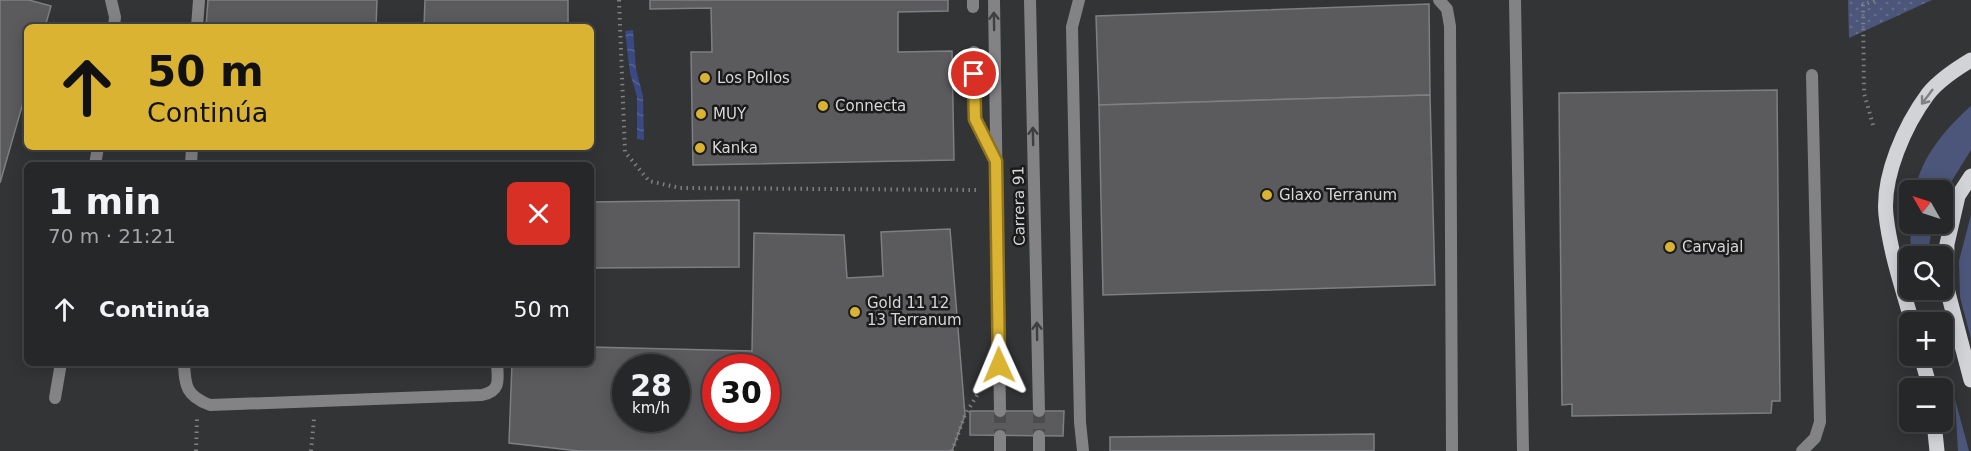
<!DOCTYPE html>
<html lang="es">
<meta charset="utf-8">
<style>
:root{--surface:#262728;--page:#323334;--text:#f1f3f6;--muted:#a4a5a8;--line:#424445}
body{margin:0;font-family:"DejaVu Sans",sans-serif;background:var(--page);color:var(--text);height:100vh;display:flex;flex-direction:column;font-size:22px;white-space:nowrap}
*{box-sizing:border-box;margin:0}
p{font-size:20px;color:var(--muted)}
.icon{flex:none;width:33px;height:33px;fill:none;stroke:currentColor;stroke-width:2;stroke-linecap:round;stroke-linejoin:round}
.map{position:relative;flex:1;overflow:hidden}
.side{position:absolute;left:24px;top:162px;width:570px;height:204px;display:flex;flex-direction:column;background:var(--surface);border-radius:9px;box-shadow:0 3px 15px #0003,0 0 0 2px var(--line)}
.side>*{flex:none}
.banner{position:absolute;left:24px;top:24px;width:570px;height:126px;border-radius:9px;box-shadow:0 3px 15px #0003,0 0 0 2px var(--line);background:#dab333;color:#111;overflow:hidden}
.needle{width:39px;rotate:309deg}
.controls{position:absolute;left:1899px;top:180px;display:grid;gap:12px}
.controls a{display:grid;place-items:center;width:54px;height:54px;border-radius:9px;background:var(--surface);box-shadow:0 3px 15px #0003,0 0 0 2px var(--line);font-size:30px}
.speed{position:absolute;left:612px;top:354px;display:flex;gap:12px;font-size:30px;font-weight:700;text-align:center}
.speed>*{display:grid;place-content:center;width:78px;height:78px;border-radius:50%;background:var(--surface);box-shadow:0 3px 15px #0003,0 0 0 2px var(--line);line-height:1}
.speed small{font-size:15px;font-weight:400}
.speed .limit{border:9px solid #d22;background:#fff;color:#111}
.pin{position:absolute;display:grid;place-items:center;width:51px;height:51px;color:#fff;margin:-26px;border:3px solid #fff;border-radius:50%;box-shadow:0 2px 6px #0007}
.me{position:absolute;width:66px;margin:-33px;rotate:359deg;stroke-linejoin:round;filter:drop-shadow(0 0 4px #0008)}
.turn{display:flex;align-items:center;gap:21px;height:126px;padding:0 24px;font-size:27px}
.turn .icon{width:78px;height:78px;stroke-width:2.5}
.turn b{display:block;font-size:42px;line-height:51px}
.round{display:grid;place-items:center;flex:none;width:63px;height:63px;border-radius:9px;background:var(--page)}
.summary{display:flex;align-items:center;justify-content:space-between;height:102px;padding:0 24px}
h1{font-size:36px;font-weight:700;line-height:45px}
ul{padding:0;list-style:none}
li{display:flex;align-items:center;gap:18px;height:90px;padding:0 24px}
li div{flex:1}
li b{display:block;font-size:22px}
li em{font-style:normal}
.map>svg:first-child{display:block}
.grass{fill:#4b567a}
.park{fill:url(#park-dots)}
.water{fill:url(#water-waves)}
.building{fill:#5b5b5e;stroke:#7e7f82;stroke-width:1.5;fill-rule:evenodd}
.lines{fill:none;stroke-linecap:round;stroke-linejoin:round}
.street-tunnel{stroke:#4c4c4e;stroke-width:12;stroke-dasharray:12 6;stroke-linecap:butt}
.path{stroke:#7f8082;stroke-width:4;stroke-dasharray:1.5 4.5;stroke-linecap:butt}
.lane{stroke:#838385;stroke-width:12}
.street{stroke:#838385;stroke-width:12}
.primary{stroke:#d2d3d6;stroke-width:15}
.oneway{stroke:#3f3f41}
.oneway2{stroke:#808082}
.route-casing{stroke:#8e7421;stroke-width:15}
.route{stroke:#dab333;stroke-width:10}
.poi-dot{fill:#dab333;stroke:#1b1b1c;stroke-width:2}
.labels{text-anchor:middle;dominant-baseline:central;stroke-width:5;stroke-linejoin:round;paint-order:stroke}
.poi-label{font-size:15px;fill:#d7d7d9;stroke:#1b1b1c;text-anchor:start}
.street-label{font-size:15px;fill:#d7d7d9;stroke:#1b1b1c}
</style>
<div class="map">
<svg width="1971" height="451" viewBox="0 0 1971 451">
<defs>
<pattern id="park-dots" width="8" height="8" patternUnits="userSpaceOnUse" patternTransform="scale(1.5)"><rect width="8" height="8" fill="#4b567a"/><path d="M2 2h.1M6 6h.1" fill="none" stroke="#646e8c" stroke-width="1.8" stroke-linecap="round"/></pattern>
<pattern id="water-waves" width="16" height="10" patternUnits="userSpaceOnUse" patternTransform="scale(1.5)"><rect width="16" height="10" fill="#3a4983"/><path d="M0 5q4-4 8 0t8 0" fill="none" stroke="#566294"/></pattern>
</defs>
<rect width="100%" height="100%" fill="#333436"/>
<g class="grass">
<path d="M1971 106V150L1951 182 1943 202 1942 190H1915C1922 156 1945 129 1971 106Z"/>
<polygon points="1971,215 1971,339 1960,297 1959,261"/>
<polygon points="1910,224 1933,224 1927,256 1911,256"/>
<polygon points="1955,399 1969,451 1958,451"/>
</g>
<polygon class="park" points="1848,0 1932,0 1849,38"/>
<polygon class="water" points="633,30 636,69 643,96 644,140 637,139 637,97 630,73 625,31"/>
<g class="building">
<polygon points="0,0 29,0 51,6 45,27 27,27 27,89 0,183"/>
<polygon points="208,0 377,0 376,27 206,27"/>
<polygon points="425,0 568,0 568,27 424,27"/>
<polygon points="650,0 948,0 948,11 898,12 898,52 952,51 954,160 693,165 691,52 712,52 711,8 650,9"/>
<polygon points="1429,4 1430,95 1099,105 1096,16"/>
<polygon points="1777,90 1780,401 1772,401 1771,413 1572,416 1572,404 1562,405 1559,93"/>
<polygon points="1430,95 1435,285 1103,295 1099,105"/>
<polygon points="287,163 469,164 287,165"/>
<polygon points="739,200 739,267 591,268 591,202"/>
<path d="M950 229 965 415 952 451H579L509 443 512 363H591V347L752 351 754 233 844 235 847 278 883 276 881 232ZM626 368H676V418H626ZM716 368H766V418H716Z"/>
<polygon points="970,411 1064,411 1063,436 970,435"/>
<polygon points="1374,434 1374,451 1110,451 1110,437"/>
</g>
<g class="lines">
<g class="street-tunnel">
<polyline points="1000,411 1000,436"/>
<polyline points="1039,411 1039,436"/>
</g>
<g class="path">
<polyline points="619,0 625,152 649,181 680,188 977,190"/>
<polyline points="1873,125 1864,93 1863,5 1875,0"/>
<polyline points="196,451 197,419"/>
<polyline points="311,451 314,419"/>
<polyline points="952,451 965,415 979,392"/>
</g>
<g class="lane">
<polyline points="111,0 115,17 114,27"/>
<polyline points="973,0 973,7"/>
<polyline points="1079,0 1072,27 1080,422 1083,451"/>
<polyline points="1439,0 1447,9 1450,26 1452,451"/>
<polyline points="1515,0 1523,451"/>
<polyline points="197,27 199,0"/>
<polyline points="974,52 975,119 996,161"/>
<polyline points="95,165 98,147"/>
<polyline points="191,165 192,147"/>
<path d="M184 363C185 386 186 396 210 405L482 395C501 391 498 380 497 363"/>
<polyline points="55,398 61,363"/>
<polyline points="1802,451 1815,438 1820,422 1812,75"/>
</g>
<g class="street">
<polyline points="994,0 1000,411"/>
<polyline points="1030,0 1039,411"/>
<polyline points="1000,436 1000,451"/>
<polyline points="1039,436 1039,451"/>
</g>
<g class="primary">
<polyline points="1971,176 1958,196 1947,244 1946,285 1971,380"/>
<path d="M1912 322C1902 287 1890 251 1886 215 1882 176 1905 125 1928 94 1939 80 1956 69 1971 60"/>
<polyline points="1921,356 1930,388"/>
<polyline points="1934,422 1937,451"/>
</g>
</g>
<defs><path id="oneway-shaft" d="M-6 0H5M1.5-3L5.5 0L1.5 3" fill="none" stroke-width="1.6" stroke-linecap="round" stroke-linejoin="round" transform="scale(1.5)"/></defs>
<g class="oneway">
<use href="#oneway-shaft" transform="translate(994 21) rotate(-91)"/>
<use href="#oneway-shaft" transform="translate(1033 136) rotate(-91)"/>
<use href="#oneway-shaft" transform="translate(1037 331) rotate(-91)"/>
</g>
<use class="oneway2" href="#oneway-shaft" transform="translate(1927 97) rotate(127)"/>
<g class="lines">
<defs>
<polyline id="route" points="974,74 975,119 996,161 999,365"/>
</defs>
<use href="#route" class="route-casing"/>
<use href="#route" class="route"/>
</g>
<g class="poi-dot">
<circle cx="705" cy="78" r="6"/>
<circle cx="823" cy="106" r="6"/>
<circle cx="701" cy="114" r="6"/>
<circle cx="700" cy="148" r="6"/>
<circle cx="1267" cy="195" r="6"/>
<circle cx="1670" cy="247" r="6"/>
<circle cx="855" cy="312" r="6"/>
</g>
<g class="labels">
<g class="poi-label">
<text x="717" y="78">Los Pollos</text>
<text x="835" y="106">Connecta</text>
<text x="713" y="114">MUY</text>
<text x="712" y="148">Kanka</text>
<text x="1279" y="195">Glaxo Terranum</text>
<text x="1682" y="247">Carvajal</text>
<text x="867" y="303">Gold 11 12<tspan x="867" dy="17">13 Terranum</tspan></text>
</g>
<g class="street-label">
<text transform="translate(1019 206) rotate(-91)">Carrera 91</text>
</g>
</g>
</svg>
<div class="controls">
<a><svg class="needle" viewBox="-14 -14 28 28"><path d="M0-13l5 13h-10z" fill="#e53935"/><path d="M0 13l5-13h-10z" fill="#a4a5a8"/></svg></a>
<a><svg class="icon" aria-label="search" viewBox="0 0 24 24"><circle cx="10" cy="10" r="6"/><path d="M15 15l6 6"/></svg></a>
<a>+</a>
<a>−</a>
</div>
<div class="speed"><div>28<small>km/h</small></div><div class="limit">30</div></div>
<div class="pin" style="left:974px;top:74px;background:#d93025"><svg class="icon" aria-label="arrive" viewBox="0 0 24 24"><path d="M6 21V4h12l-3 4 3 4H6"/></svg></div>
<svg class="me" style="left:999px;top:365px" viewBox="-20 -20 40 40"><path d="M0-17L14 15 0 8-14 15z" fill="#dab333" stroke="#fff" stroke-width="4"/></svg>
<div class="banner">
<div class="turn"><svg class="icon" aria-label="ahead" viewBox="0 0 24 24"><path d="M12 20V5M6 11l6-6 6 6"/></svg><div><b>50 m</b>Continúa</div></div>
</div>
<section class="side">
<div class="summary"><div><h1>1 min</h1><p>70 m · 21:21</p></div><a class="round" style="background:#d93025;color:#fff"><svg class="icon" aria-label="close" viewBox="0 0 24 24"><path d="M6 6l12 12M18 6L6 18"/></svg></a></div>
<ul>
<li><svg class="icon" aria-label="ahead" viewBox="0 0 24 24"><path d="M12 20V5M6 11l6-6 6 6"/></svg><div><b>Continúa</b></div><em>50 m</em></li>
</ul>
</section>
</div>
